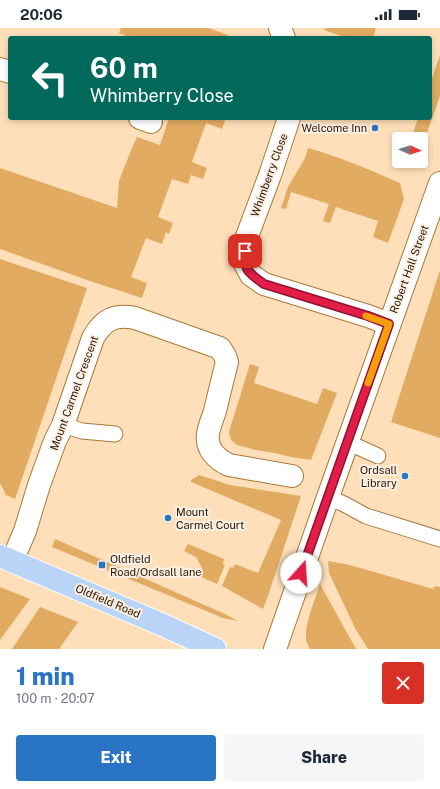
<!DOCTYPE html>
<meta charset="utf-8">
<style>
:root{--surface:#fff;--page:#f6f6f7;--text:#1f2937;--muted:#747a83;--accent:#2974c4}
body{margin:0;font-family:"Public Sans",sans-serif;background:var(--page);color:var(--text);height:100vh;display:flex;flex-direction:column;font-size:15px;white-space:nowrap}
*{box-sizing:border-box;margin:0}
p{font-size:13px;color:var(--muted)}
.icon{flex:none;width:22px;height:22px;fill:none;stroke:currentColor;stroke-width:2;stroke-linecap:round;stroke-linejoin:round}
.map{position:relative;height:621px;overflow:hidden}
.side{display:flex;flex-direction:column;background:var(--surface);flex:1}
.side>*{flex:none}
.guide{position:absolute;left:8px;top:8px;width:424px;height:84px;border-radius:4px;box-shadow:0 2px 6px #0003;background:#00695c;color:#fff;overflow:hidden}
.needle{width:26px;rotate:93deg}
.fabs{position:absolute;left:392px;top:104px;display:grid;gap:8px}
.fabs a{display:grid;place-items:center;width:36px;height:36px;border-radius:4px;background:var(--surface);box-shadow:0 2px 6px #0003;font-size:20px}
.pin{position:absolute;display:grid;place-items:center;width:34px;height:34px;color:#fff;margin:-17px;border-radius:8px;box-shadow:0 2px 6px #0006}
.me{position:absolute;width:44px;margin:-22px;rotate:19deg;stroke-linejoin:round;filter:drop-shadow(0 0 3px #0008)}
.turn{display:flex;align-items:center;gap:14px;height:84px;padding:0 16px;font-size:18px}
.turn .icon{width:52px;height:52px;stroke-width:2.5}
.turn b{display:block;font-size:28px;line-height:34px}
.round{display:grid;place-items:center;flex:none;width:42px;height:42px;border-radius:4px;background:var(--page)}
.overview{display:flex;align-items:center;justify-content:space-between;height:68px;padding:0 16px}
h1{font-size:24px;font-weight:800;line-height:30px;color:var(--accent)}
.action{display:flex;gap:8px;margin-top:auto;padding:8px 16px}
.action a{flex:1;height:46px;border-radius:4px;background:var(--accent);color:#fff;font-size:16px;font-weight:800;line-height:46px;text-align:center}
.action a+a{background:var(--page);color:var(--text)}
.status{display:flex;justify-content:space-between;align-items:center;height:28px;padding:0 20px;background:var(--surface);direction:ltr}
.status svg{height:11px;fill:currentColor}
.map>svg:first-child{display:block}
.green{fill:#e1ab62}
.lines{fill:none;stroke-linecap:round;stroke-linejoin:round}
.service-casing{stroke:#a87936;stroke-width:17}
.minor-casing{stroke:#a87936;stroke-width:24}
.tertiary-casing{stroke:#a87936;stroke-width:24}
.primary-casing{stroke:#fff;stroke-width:24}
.service{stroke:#fff;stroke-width:15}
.minor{stroke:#fff;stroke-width:22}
.tertiary{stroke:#fff;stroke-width:22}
.primary{stroke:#b9d4f6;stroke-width:22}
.route-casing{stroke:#92132f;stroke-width:10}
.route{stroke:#e11d48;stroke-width:7}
.slow{stroke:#f59e0b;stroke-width:7}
.poi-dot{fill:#2974c4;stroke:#fbf0e4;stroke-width:1.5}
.labels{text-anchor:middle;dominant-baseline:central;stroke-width:4;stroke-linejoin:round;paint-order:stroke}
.poi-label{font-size:11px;fill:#291600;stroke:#fbf0e4;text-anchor:end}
.street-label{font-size:11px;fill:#291600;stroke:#fbf0e4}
</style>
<div class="status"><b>20:06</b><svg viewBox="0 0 49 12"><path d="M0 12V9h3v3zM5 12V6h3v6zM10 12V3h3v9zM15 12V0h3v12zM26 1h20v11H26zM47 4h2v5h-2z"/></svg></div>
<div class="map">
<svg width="440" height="621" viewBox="0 0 440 621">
<rect width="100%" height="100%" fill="#fedfb9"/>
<g class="green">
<polygon points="121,0 208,0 228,7 227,10 128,10 129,9 119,5"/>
<polygon points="325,0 376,0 373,10 347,10 324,2"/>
<polygon points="440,27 440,68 421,122 421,111 411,111 418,90 430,90 430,56"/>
<polygon points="169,90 226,90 222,101 206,95 192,134 207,140 203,151 191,147 188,156 172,151 158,189 173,195 169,206 166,204 162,216 146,210 131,249 147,255 142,270 90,253 0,221 0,140 117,180 119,153 130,125 137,109 160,117"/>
<path d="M308 120C340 129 370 142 400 155L404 171 388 215 373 209 378 193 336 179 330 195 323 193 329 176 291 164 286 181 281 180 288 159 305 130Z"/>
<polygon points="0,231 87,260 15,471 6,467 0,455"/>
<polygon points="440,242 440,410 391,394"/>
<polygon points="250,336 259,339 254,355 317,376 323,360 337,365 311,432 291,429 275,425 256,422 237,417 231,412 229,404"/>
<polygon points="199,447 230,457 301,468 269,565 263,581 222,558 230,539 233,540 235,536 258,545 281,492 191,454 191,452"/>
<polygon points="55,511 225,586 238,593 223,590 52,519"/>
<polygon points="188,516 224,531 223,536 225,537 217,556 199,548 203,542 196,529 184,523"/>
<polygon points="328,533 350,537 433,561 435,558 440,559 440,621 368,621 356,602 329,545"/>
<path d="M320 556 356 621H310C309 619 308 617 307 615 302 601 316 570 320 556Z"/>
<polygon points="0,559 30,571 0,612"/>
<polygon points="40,579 78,594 59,621 12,621"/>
</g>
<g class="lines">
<defs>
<g id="service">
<polyline points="63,397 82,403 115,406"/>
<polyline points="347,414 378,428"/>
<polyline points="328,469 344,476 366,488 440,511"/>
</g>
<g id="minor">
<polyline points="280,0 284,10"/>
<polyline points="0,41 10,44"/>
<polyline points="140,90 151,94"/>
<polyline points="289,90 270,147 246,211 244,234 251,247 264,256 368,288 389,296"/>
<path d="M12 533 25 503 39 457 55 413 63 397 93 310C103 292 114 286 135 290L220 320 225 328 227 334C223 350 219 366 215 383 213 390 209 398 208 406 206 421 216 431 229 437L292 448"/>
</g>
<polyline id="tertiary" points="275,621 328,469 440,155"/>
<polyline id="primary" points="0,528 163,597 215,621"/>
</defs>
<use href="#service" class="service-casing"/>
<use href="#minor" class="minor-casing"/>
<use href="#tertiary" class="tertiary-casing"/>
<use href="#primary" class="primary-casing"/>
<use href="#service" class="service"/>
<use href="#minor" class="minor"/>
<use href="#tertiary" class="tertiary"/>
<use href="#primary" class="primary"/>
</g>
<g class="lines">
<defs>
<path id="route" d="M245 223C243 242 249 245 264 256L368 288 389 296 301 545"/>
</defs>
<use href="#route" class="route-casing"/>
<use href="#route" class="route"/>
<polyline class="slow" points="366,288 389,296 368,355"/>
</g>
<g class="poi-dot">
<circle cx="375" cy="100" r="4"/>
<circle cx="405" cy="448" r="4"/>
<circle cx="168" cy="490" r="4"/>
<rect x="98" y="533" width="8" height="8" rx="2"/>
</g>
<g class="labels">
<g class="poi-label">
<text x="367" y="100">Welcome Inn</text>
<text x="397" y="442">Ordsall<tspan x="397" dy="13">Library</tspan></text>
<text x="176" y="484" text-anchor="start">Mount<tspan x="176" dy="13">Carmel Court</tspan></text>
<text x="110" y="531" text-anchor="start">Oldfield<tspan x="110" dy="13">Road/Ordsall lane</tspan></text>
</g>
<g class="street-label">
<text transform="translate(269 147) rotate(-70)">Whimberry Close</text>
<text transform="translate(409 241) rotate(-70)">Robert Hall Street</text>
<text transform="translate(74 365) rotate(-70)">Mount Carmel Crescent</text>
<text transform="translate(108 573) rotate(23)">Oldfield Road</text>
</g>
</g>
</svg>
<div class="fabs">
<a><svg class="needle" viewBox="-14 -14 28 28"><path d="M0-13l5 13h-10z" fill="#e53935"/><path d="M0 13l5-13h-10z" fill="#747a83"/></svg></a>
</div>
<div class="pin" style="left:245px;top:223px;background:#d93025"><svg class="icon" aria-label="arrive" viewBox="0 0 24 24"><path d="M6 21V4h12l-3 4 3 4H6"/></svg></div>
<svg class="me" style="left:301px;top:545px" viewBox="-20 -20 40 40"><circle r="19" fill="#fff"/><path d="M0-13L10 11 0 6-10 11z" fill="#e11d48"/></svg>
<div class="guide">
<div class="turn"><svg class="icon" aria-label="left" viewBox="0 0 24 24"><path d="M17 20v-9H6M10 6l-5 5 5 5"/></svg><div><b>60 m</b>Whimberry Close</div></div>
</div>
</div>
<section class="side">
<div class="overview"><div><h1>1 min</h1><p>100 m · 20:07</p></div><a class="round" style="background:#d93025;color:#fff"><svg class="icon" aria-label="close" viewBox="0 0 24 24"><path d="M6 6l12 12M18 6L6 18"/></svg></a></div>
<div class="action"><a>Exit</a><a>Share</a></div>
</section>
